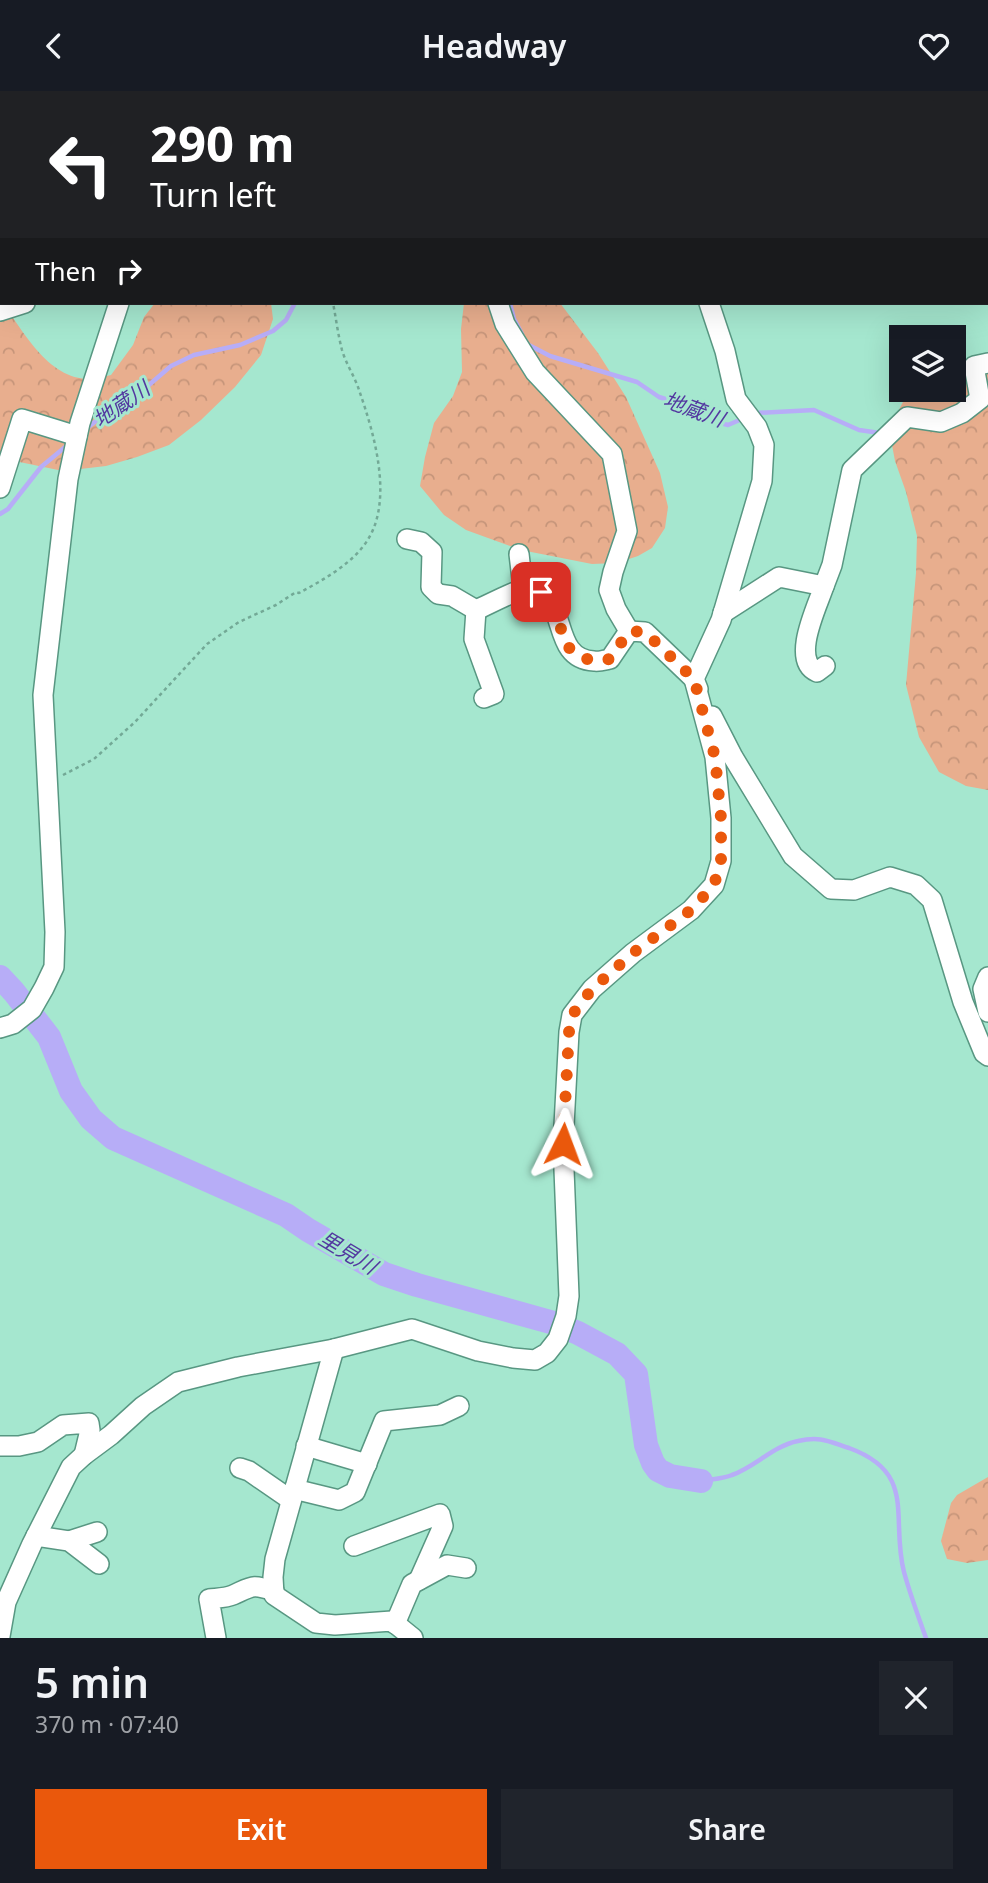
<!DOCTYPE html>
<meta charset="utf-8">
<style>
:root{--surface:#171b24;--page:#20242c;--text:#f1f3f6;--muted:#9ea1a6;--accent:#ea580c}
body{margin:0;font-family:"Noto Sans","Noto Sans JP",sans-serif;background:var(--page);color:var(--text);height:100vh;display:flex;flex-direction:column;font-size:26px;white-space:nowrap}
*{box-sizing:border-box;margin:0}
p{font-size:23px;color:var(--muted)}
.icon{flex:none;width:38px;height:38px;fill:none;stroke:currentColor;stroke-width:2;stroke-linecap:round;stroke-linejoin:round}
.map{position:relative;height:1547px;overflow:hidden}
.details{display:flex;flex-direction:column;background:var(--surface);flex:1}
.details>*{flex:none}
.top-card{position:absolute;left:0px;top:0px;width:989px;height:214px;box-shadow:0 7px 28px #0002;background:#202124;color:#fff;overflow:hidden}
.fabs{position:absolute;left:889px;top:234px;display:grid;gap:14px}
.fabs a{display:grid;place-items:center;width:77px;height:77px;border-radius:0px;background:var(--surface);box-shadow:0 7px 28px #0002;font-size:35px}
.pin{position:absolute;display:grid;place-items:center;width:60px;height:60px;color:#fff;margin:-30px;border-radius:14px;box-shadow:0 4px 10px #0006}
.me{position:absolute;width:77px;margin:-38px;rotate:3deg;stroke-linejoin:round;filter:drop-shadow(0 0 5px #0008)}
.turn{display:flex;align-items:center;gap:24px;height:147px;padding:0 35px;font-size:32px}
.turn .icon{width:91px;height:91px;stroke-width:2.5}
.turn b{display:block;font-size:49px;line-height:60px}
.then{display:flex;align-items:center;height:66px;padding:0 35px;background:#0003;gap:14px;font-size:26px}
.round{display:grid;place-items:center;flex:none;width:74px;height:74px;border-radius:0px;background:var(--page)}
.summary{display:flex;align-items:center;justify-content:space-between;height:119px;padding:0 35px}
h1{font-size:42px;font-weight:600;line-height:52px}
.button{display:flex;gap:14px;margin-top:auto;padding:14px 35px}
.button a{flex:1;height:80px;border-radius:0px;background:var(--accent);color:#fff;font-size:28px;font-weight:600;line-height:80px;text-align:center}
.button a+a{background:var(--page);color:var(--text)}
header{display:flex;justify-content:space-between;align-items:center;height:91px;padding:0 35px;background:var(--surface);font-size:32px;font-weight:600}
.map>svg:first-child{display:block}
.forest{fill:url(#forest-crowns)}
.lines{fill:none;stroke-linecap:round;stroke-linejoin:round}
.stream{stroke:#b7adf7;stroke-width:4.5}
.river{stroke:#b7adf7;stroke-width:24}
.minor-casing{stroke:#589782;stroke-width:22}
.path{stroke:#73a996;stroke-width:2.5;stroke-dasharray:3.5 3.5;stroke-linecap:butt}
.minor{stroke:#fff;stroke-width:19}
.route{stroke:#ea580c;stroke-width:12;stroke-dasharray:0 21.6}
.labels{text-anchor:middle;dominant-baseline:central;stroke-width:6;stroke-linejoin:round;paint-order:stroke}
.water-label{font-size:21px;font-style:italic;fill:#5338a0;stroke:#a5e7cf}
</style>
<header><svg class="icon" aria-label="back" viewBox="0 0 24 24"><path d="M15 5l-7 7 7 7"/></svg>Headway<svg class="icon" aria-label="heart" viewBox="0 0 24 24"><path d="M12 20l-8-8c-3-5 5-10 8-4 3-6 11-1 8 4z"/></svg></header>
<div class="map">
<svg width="988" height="1547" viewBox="0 0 988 1547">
<defs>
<pattern id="forest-crowns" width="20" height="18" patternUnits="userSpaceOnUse" patternTransform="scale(1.75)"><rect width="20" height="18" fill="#e8ae8e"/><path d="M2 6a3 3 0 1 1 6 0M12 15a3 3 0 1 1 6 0" fill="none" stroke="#c6957a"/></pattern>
</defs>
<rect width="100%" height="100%" fill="#a5e7cf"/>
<g class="forest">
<polygon points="575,0 778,0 778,2 576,2"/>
<path d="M0 208C23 239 48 291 94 288 100 287 105 285 111 284L133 254 144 226 155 212H271L273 228 261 264 235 296 201 329 169 354 137 366 106 375 63 380 0 367Z"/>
<polygon points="464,212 560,212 598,262 626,306 660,382 668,416 665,437 652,457 638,465 617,472 592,473 521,459 466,439 444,424 420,395 425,366 434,332 453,305 462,281 461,238"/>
<polygon points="985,282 988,282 988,699 966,695 939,681 919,646 906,594 916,482 917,445 906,401 895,370 889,338 903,311 915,299 954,299 954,288"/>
<polygon points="988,1386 988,1469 967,1472 947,1468 941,1450 951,1412 957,1404"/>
</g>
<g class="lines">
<g class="stream">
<polyline points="510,212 514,228 522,243"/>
<polyline points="526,250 527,253 550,265 637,291 659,306 675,311 713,330 728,334 742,328"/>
<polyline points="754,323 756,322 814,319 859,339 880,342"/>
<polyline points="87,337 101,326 114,324 171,275 194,264 240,254 273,240 286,229 295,212"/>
<polyline points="0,423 8,418 41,376 70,352"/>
<path d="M701 1390C711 1388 723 1388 732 1384 755 1376 773 1355 798 1350 820 1345 828 1350 849 1357 918 1382 890 1427 904 1481 910 1503 918 1525 926 1547"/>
</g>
<polyline class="river" points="0,886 14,901 49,946 71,1000 91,1028 113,1047 286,1124 308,1139 384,1183 417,1194 554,1232 578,1242 617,1263 636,1283 646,1354 653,1372 658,1379 670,1385 701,1390"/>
<defs>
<g id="minor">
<polyline points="147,0 147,2"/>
<polyline points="282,0 283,2"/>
<polyline points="386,2 386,0"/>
<polyline points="595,2 595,0"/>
<polyline points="498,212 505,233 535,281 612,363 627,440 613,481 609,499 616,518 629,540"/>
<polyline points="0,220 25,212"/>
<polyline points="0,397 22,328 77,345"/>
<path d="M407 448 421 451 432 461 431 496 438 503 452 505 476 519C486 515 517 498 526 498 572 499 547 568 594 570 599 571 605 569 610 568L629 540 645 541 694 588 698 598"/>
<polyline points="519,463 523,497"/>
<polyline points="824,495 832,474 852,379 907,326 941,331 962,322 980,308 974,275 988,272"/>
<polyline points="476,519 474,548 494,603 484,607"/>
<path d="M723 522 779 486 824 495C818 514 790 569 817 581L825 575"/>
<polyline points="712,625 733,666 793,765 831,798 854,799 890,786 916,794 932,809 963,911 984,962 988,965"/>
<polyline points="988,886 983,898 988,921"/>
<polyline points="0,937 13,933 32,918 44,897 54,876 55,841 43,604 68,388 80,332 119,212"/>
<polyline points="334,1258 275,1468 273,1486 274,1504 316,1532 335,1534 392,1530 413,1547"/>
<polyline points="0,1355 19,1355 38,1351 63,1334 89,1332 90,1339 84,1364"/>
<polyline points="306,1355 367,1373"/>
<polyline points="240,1377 249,1380 291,1409"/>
<polyline points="294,1398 339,1409 355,1401 384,1330 440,1324 459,1315"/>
<polyline points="36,1445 69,1450 99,1473"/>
<polyline points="69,1450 97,1441"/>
<polyline points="354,1455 440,1423 443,1435 419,1489"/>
<polyline points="395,1533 412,1493 447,1474 466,1477"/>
<polyline points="0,1545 6,1511 32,1453 71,1376 84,1364 111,1344 143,1315 178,1291 238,1276 334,1258 412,1238 478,1260 513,1267 535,1269 547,1262 558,1248 566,1225 569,1205 563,1053 569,941 572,924 592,898 633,862 691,819 714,794 721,770 721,727 715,666 694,588 721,529 762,390 764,354 757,336 736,308 725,260 709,212"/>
<path d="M216 1547 209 1508C217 1507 226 1507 233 1504 253 1495 252 1493 274 1500"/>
</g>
</defs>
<use href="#minor" class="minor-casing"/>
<path class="path" d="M63 684 94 668 135 631 207 553 239 531 276 514 296 501 299 502C323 489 352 473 367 450 394 409 374 342 359 299 355 286 346 273 342 259 338 244 336 227 333 212"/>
<use href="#minor" class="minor"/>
</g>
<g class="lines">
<polyline class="route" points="541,501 553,512 566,554 579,566 595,570 610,568 629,540 645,541 694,588 715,666 721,727 721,770 714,794 691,819 633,862 592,898 572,924 569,941 563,1053"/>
</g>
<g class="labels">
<g class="water-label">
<text transform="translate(121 313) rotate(-35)">地蔵川</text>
<text transform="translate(694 318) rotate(20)">地蔵川</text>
<text transform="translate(348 1161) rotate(31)">里見川</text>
</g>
</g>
</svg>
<div class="fabs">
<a><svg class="icon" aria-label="layers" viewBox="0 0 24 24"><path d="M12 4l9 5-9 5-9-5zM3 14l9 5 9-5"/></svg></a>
</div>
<div class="pin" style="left:541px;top:501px;background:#d93025"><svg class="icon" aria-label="arrive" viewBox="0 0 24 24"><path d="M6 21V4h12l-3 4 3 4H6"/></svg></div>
<svg class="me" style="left:563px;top:1053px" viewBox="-20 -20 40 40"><path d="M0-17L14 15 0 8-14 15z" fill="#ea580c" stroke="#fff" stroke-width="4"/></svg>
<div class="top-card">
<div class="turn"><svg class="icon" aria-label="left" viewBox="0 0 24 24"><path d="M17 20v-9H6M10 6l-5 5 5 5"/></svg><div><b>290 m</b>Turn left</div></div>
<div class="then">Then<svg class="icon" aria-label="right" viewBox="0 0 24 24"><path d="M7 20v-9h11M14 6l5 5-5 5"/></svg></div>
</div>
</div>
<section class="details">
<div class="summary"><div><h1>5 min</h1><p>370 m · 07:40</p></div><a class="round"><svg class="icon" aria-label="close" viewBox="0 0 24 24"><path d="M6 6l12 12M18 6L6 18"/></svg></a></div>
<div class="button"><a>Exit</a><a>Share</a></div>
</section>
